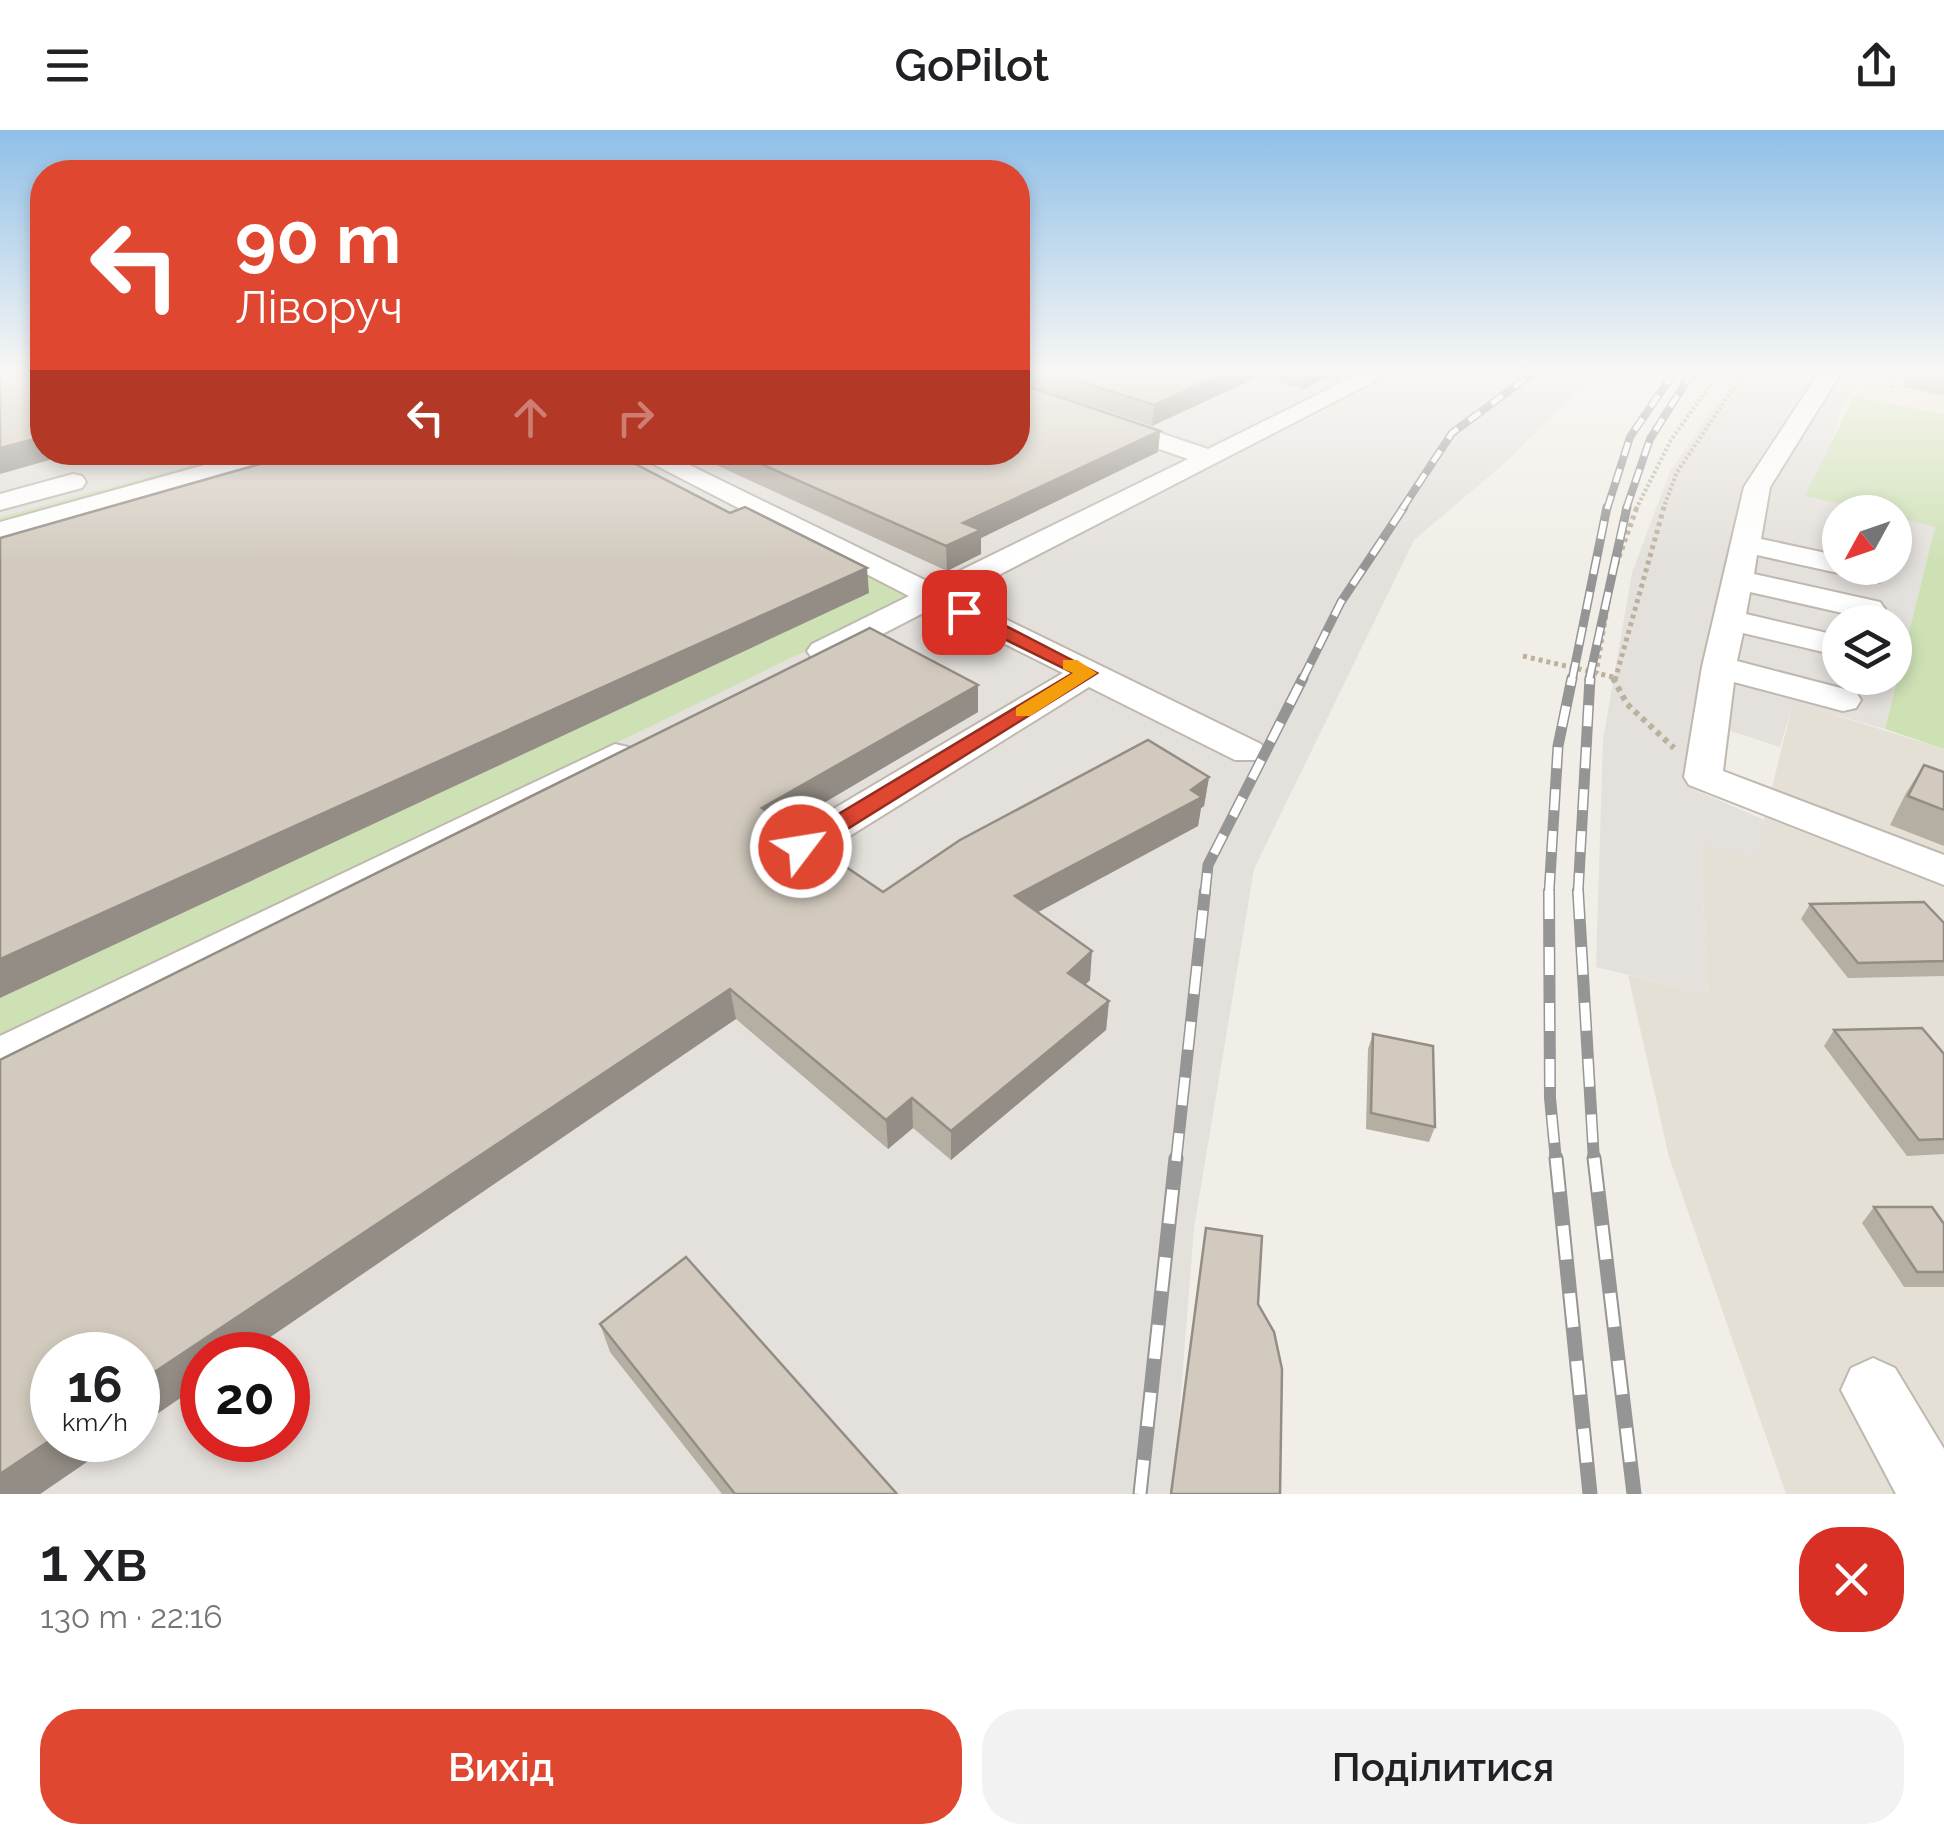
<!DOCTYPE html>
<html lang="uk">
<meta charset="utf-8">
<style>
:root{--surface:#fff;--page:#f2f2f2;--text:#202124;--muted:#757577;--accent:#e04730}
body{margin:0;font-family:Raleway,sans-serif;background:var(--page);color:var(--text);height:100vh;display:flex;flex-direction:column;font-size:38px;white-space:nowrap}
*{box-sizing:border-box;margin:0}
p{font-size:32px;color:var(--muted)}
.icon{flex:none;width:55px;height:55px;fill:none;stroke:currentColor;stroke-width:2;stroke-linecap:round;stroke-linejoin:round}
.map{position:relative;height:1364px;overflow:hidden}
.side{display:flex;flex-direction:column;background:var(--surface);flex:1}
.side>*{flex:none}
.banner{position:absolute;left:30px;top:30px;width:1000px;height:305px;border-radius:40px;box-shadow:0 5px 15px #0003;background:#e04730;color:#fff;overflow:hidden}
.needle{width:65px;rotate:230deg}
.controls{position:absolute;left:1822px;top:365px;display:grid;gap:20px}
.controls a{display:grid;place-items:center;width:90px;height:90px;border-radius:50%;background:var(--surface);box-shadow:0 5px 15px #0003;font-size:50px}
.speed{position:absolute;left:30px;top:1202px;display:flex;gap:20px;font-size:50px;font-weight:700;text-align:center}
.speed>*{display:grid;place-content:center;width:130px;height:130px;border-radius:50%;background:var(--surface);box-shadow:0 5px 15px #0003;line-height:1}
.speed small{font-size:25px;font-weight:400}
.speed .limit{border:15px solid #d22;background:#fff;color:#111}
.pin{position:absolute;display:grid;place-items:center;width:85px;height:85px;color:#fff;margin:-42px;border-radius:20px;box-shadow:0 5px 15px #0006}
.me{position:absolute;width:110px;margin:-55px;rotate:59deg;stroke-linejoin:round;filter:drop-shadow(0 0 8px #0008)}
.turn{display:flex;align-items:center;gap:35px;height:210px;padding:0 40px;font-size:45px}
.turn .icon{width:130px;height:130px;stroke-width:2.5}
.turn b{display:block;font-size:70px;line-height:85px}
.lanes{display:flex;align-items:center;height:95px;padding:0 40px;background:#0003;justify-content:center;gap:50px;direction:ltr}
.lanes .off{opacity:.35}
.round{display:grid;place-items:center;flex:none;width:105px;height:105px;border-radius:40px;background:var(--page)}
.headline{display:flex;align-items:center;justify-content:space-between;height:170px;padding:0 40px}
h1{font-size:60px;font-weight:600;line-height:75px}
.action{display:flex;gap:20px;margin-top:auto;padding:20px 40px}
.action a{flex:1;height:115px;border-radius:40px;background:var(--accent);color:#fff;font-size:40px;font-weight:600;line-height:115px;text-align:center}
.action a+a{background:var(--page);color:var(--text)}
header{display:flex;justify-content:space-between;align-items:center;height:130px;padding:0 40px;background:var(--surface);font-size:45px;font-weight:600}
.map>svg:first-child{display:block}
.residential{fill:#e5e0d6}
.commercial{fill:#f1e4d5}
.industrial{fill:#e4e0dc;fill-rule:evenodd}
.green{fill:#cee1b5}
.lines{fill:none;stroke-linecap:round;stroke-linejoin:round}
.minor-casing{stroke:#bfb8ae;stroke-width:4}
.path-far2{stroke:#bcb19e;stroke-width:4;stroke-dasharray:2.5 2.5;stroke-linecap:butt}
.path-far1{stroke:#bcb19e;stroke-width:5;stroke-dasharray:4 4;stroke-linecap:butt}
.path{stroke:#bcb19e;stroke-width:6;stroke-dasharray:5 5;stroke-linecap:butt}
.minor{fill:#fff;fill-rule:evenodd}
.rail-far4-casing{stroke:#959595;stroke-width:8}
.rail-far3-casing{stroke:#959595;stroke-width:9}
.rail-far2-casing{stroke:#959595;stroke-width:11}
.rail-far1-casing{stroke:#959595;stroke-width:12}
.rail-casing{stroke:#959595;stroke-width:15}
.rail-far4{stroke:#fff;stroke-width:5;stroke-dasharray:14;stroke-linecap:butt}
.rail-far3{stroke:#fff;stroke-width:6;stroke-dasharray:18;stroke-linecap:butt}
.rail-far2{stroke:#fff;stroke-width:8;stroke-dasharray:21;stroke-linecap:butt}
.rail-far1{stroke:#fff;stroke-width:9;stroke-dasharray:28;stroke-linecap:butt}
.rail{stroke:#fff;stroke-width:11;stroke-dasharray:34;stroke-linecap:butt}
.wall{fill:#b5aea3}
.shaded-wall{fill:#938d85}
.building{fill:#d2cabe;stroke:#938d85;stroke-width:2.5}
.route{fill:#e04730;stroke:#922e1f;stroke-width:2.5}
.slow{fill:#f59e0b}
</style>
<header><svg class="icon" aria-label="menu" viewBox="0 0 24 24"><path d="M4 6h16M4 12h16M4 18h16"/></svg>GoPilot<svg class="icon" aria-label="share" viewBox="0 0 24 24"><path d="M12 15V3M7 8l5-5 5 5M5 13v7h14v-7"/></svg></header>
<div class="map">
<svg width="1944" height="1364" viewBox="0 0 1944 1364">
<rect width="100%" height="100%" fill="#f1eee7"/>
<polygon class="residential" points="1793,572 1944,619 1944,1364 1786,1364 1669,1027 1628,845 1708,864 1700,713 1755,727"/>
<polygon class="commercial" points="1871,241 1944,241 1944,283 1857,265"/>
<g class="industrial">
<path d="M0 241 42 322H1018V241H1597L1507 331 1414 410 1254 739 1194 1098 1173 1364H0ZM52 1225H138V1310H52ZM202 1225H288V1310H202Z"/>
<path d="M1739 241H1866L1845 270 1827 324 1806 365 1875 382H1840V438H1895V387L1935 397 1885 599 1793 573 1780 617 1694 589 1693 659 1767 691 1755 728 1700 714 1708 864 1596 837 1603 610 1632 443 1670 341ZM1840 492H1895V548H1840Z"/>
</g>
<g class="green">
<polygon points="1854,266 1944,284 1944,619 1885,599 1935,397 1895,387 1895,382 1875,382 1805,366"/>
<polygon points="237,323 260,323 0,395 0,387"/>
<polygon points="866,437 904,459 904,473 0,913 0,868 867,463"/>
</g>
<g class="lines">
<defs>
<g id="minor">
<polygon points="1365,241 1394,241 958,466 1261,614 1267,622 1261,630 1235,630 1089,557 816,727 801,730 786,727 780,717 786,707 1063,543 933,478 836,528 812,528 807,521 812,514 909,466 630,322 663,322 933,454 1188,329 1018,270 1018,255 1208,319"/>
<polygon points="1820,241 1842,241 1770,357 1761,409 1840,426 1840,438 1890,438 1894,443 1879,452 1757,425 1754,444 1880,472 1885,479 1869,489 1750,462 1746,484 1840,506 1840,526 1743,503 1737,531 1856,562 1861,570 1856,578 1843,581 1734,552 1723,641 1944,725 1944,755 1689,655 1684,647 1702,537 1744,357"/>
<polygon points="251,322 293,322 290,327 0,410 0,392"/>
<polygon points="73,344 82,346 86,352 82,358 0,380 0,364"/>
<polygon points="615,614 628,617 634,625 628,633 0,948 0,906"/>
<polygon points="1873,1228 1895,1238 1944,1319 1944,1364 1896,1364 1841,1260 1851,1238"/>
</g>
</defs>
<use href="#minor" class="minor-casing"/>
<g class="path-far2">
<polyline points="1891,258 1896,241"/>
<polyline points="1636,379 1671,310 1720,241"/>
<polyline points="1663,379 1677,342 1745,241"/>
</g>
<g class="path-far1">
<polyline points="1523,526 1596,543"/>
<polyline points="1613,547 1596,543 1613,444 1637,377"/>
<polyline points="1615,550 1664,377"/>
</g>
<polyline class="path" points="1613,548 1627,574 1674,618"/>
<use href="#minor" class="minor"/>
<defs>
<g id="rail-far4">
<polyline points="1402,379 1452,303 1536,241"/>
<polyline points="1607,379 1630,307 1673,244"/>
<polyline points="1626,379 1650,309 1693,241"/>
</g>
<g id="rail-far3">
<polyline points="1302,550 1341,472 1404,377"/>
<polyline points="1572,550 1607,377"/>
<polyline points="1589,550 1627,377"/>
</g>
<g id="rail-far2">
<polyline points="1205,764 1208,735 1303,548"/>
<polyline points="1549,764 1558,616 1572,548"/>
<polyline points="1578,764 1590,548"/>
</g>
<g id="rail-far1">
<polyline points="1549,761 1550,968 1556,1031"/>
<polyline points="1578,761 1594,1031"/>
<polyline points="1176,1031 1205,761"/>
</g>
<g id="rail">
<polyline points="1556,1028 1590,1364"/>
<polyline points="1594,1028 1634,1364"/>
<polyline points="1140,1364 1176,1028"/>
</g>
</defs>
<use href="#rail-far4" class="rail-far4-casing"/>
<use href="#rail-far3" class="rail-far3-casing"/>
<use href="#rail-far2" class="rail-far2-casing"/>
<use href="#rail-far1" class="rail-far1-casing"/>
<use href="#rail" class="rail-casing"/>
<use href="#rail-far4" class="rail-far4"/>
<use href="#rail-far3" class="rail-far3"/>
<use href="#rail-far2" class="rail-far2"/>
<use href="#rail-far1" class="rail-far1"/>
<use href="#rail" class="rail"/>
</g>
<g class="wall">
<polygon points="1018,241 1356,241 1335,251 1324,249 1303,259 1260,246 1152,296 1018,252"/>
<polygon points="1908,241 1944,241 1944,265 1903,257"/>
<polygon points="1160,301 1158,322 981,408 981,424 947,441 688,322 1018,322"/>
<polygon points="978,555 978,582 779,699 883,762 1209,647 1204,676 1201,678 1198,696 1038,782 1090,850 1085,855 1109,871 1106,900 951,1030 913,998 888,1019 736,889 202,1225 202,1253 138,1297 52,1310 119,1310 40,1364 0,930"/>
<polygon points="1924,635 1944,642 1944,716 1890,695 1906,663"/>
<polygon points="1810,774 1944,793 1944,846 1848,848 1801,789"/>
<polygon points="1834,900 1944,924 1944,1024 1907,1026 1824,916"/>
<polygon points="1373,904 1435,997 1429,1012 1366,999 1368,919"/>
<polygon points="1874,1077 1944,1094 1944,1157 1904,1157 1862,1093"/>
<polygon points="600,1194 897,1364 722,1364 610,1222"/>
</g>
<g class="shaded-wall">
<polygon points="1229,241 1261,241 1260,246 1152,296 1154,275"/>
<polygon points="1306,241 1326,241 1324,249 1303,259"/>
<polygon points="1337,241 1356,241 1335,251"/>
<polygon points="1160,301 1158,322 981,408 981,424 947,441 946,416 963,393"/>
<polygon points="42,307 42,322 78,322 0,344 0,318"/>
<polygon points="867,438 869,463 0,868 0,829"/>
<polygon points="978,555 978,582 766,707 762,678"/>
<polygon points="1209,647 1204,676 1201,678 1198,696 1014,795 1015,766"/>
<polygon points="1092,821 1090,850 1066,873 1068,843"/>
<polygon points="730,859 736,889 244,1225 202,1225 202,1253 138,1297 138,1253"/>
<polygon points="1109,871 1106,900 951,1030 951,1001"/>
<polygon points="912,968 913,998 888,1019 886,990"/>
<polygon points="52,1310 119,1310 40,1364 0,1364 0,1344"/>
</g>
<g class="building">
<polygon points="0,241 42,241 42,307 0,318"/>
<polygon points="1047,241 1229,241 1154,275"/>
<polygon points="1914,241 1944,241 1944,247"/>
<polygon points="1018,253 1160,301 963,393 981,400 946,416 734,322 1018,322"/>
<polygon points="302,322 612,322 730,383 745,377 867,438 0,829 0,408"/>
<polygon points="870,498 978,555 762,678 773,686 779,700 799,705 883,762 960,710 1148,610 1209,647 1191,660 1202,667 1015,766 1092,821 1068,843 1109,871 951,1001 912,968 886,990 730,859 138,1253 138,1225 52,1225 52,1309 0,1344 0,930"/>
<polygon points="1924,635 1944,642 1944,680 1908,666"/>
<polygon points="1924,772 1944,793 1944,831 1858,833 1810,774"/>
<polygon points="1922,898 1944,924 1944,1009 1919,1010 1834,900"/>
<polygon points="1373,904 1433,916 1435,997 1371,983"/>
<polygon points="1874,1077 1932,1077 1944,1094 1944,1142 1917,1142"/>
<polygon points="1206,1098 1262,1106 1258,1174 1274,1202 1282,1239 1280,1364 1171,1364"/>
<polygon points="686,1127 897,1364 735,1364 600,1194"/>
</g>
<linearGradient id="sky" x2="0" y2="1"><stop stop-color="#8fbfe8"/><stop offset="0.56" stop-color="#f9f7f4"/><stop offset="1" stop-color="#f9f7f4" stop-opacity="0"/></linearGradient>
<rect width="1944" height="432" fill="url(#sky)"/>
<polygon class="route" points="958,478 971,478 1097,543 809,723 792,723 792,712 1073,543 958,486"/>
<polygon class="slow" points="1063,530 1077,530 1097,543 1030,586 1016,586 1016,578 1073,543 1063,539"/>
</svg>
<div class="controls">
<a><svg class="needle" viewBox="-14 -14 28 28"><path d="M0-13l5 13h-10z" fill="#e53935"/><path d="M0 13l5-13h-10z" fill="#757577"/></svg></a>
<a><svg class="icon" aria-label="layers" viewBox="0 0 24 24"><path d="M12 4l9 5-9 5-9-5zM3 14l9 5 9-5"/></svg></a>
</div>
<div class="speed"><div>16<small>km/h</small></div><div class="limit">20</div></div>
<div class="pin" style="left:964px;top:482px;background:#d93025"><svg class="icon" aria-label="arrive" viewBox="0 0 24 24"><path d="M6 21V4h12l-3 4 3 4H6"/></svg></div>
<svg class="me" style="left:801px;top:717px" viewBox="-20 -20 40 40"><circle r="17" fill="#e04730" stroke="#fff" stroke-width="3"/><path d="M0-11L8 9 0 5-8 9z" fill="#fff"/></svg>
<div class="banner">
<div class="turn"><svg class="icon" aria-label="left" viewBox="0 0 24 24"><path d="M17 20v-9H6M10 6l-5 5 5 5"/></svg><div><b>90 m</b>Ліворуч</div></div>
<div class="lanes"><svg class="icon" aria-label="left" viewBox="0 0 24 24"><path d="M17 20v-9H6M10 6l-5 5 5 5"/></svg><svg class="icon off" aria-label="ahead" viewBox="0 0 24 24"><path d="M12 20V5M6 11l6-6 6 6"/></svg><svg class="icon off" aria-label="right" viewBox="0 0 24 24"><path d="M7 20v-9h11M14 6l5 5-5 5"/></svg></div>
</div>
</div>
<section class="side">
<div class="headline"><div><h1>1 хв</h1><p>130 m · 22:16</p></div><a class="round" style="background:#d93025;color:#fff"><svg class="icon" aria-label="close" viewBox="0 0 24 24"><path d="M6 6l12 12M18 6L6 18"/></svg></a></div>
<div class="action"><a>Вихід</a><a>Поділитися</a></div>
</section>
